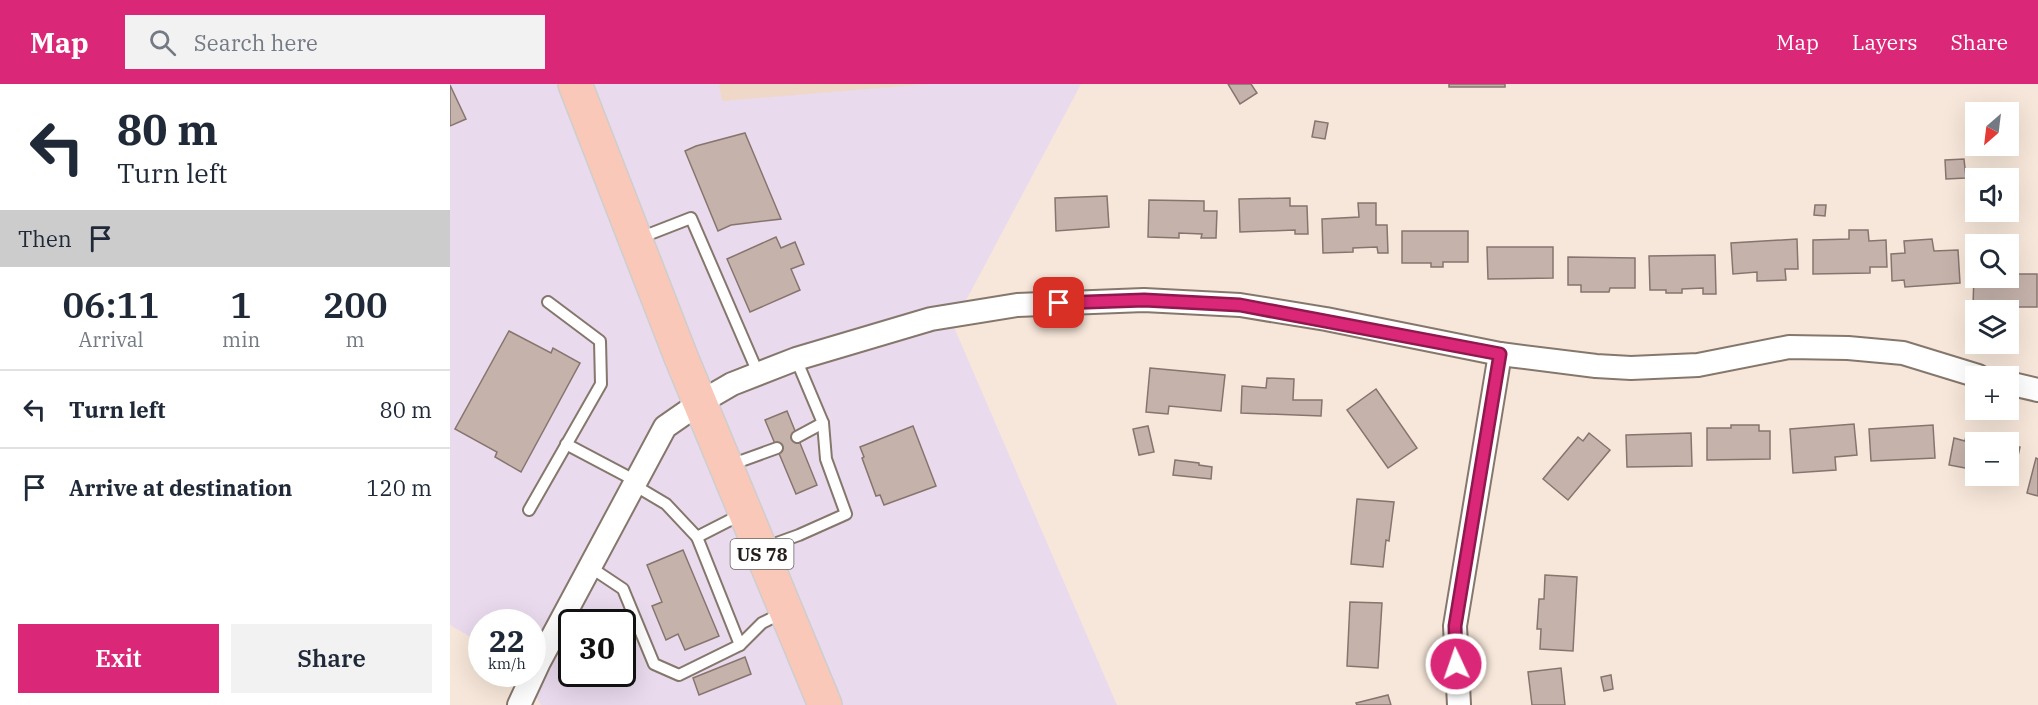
<!DOCTYPE html>
<meta charset="utf-8">
<style>
:root{--surface:#fff;--page:#f2f2f3;--text:#1f2937;--muted:#747a83;--line:#e0e1e3;--accent:#db2777}
body{margin:0;font-family:"IBM Plex Serif",serif;background:var(--page);color:var(--text);height:100vh;display:flex;flex-direction:column;font-size:22px;white-space:nowrap}
*{box-sizing:border-box;margin:0}
p{font-size:20px;color:var(--muted)}
.icon{flex:none;width:33px;height:33px;fill:none;stroke:currentColor;stroke-width:2;stroke-linecap:round;stroke-linejoin:round}
.map{position:relative;flex:1;overflow:hidden}
.side{display:flex;flex-direction:column;background:var(--surface);width:450px}
.side>*{flex:none}
.top-card{background:#fff;color:var(--text);overflow:hidden}
.needle{width:39px;rotate:208deg}
.controls{position:absolute;left:1515px;top:18px;display:grid;gap:12px}
.controls a{display:grid;place-items:center;width:54px;height:54px;border-radius:0px;background:var(--surface);box-shadow:0 6px 24px #0002;font-size:30px}
.speed{position:absolute;left:18px;top:525px;display:flex;gap:12px;font-size:30px;font-weight:700;text-align:center}
.speed>*{display:grid;place-content:center;width:78px;height:78px;border-radius:50%;background:var(--surface);box-shadow:0 6px 24px #0002;line-height:1}
.speed small{font-size:15px;font-weight:400}
.speed .limit{border:3px solid #111;border-radius:9px;background:#fff;color:#111}
.pin{position:absolute;display:grid;place-items:center;width:51px;height:51px;color:#fff;margin:-26px;border-radius:12px;box-shadow:0 3px 9px #0006}
.me{position:absolute;width:66px;margin:-33px;rotate:357deg;stroke-linejoin:round;filter:drop-shadow(0 0 4px #0008)}
.turn{display:flex;align-items:center;gap:21px;height:126px;padding:0 18px;font-size:27px}
.turn .icon{width:78px;height:78px;stroke-width:2.5}
.turn b{display:block;font-size:42px;line-height:51px}
.then{display:flex;align-items:center;height:57px;padding:0 18px;background:#0003;gap:12px;font-size:22px}
.eta{display:flex;justify-content:space-evenly;align-items:center;height:102px;text-align:center}
.eta b{font-size:36px;font-weight:600;line-height:42px}
.action{display:flex;gap:12px;margin-top:auto;padding:12px 18px}
.action a{flex:1;height:69px;border-radius:0px;background:var(--accent);color:#fff;font-size:24px;font-weight:600;line-height:69px;text-align:center}
.action a+a{background:var(--page);color:var(--text)}
ul{padding:0;list-style:none}
li{display:flex;align-items:center;gap:18px;height:78px;padding:0 18px;border-top:2px solid var(--line)}
li div{flex:1}
li b{display:block;font-size:22px}
li em{font-style:normal}
header{display:flex;align-items:center;gap:36px;box-sizing:border-box;height:84px;padding:0 30px;background:var(--accent);color:#fff}
header strong{font-size:28px}
nav{display:flex;gap:33px;margin-inline-start:auto;font-size:21px}
.search{width:420px;height:54px;background:var(--page);display:flex;align-items:center;gap:15px;box-sizing:border-box;padding:0 21px;border-radius:0px;color:var(--muted);font-size:22px}
main{display:flex;flex:1;min-height:0}
.map>svg:first-child{display:block}
.commercial{fill:#e9daed;fill-rule:evenodd}
.built{fill:#efd8c8}
.building{fill:#c5b2ab;stroke:#86756e;stroke-width:1.5}
.lines{fill:none;stroke-linecap:round;stroke-linejoin:round}
.lane-casing{stroke:#86776c;stroke-width:14}
.street-casing{stroke:#86776c;stroke-width:26}
.primary-casing{stroke:#cfcecd;stroke-width:36}
.lane{stroke:#fff;stroke-width:10}
.street{stroke:#fff;stroke-width:22}
.primary{stroke:#f9c8b8;stroke-width:33}
.route-casing{stroke:#8e194d;stroke-width:15}
.route{stroke:#db2777;stroke-width:10}
.labels{text-anchor:middle;dominant-baseline:central;stroke-width:4.5;stroke-linejoin:round;paint-order:stroke}
.shield{fill:#fff;stroke:#676360;stroke-width:1.5}
.shield-label{font-size:18px;font-weight:bold;fill:#26201c}
</style>
<header>
<strong>Map</strong>
<div class="search"><svg class="icon" aria-label="search" viewBox="0 0 24 24"><circle cx="10" cy="10" r="6"/><path d="M15 15l6 6"/></svg>Search here</div>
<nav><a>Map</a><a>Layers</a><a>Share</a></nav>
</header>
<main>
<section class="side">
<div class="top-card">
<div class="turn"><svg class="icon" aria-label="left" viewBox="0 0 24 24"><path d="M17 20v-9H6M10 6l-5 5 5 5"/></svg><div><b>80 m</b>Turn left</div></div>
<div class="then">Then<svg class="icon" aria-label="arrive" viewBox="0 0 24 24"><path d="M6 21V4h12l-3 4 3 4H6"/></svg></div>
</div>
<div class="eta">
<div><b>06:11</b><p>Arrival</p></div>
<div><b>1</b><p>min</p></div>
<div><b>200</b><p>m</p></div>
</div>
<ul>
<li><svg class="icon" aria-label="left" viewBox="0 0 24 24"><path d="M17 20v-9H6M10 6l-5 5 5 5"/></svg><div><b>Turn left</b></div><em>80 m</em></li>
<li><svg class="icon" aria-label="arrive" viewBox="0 0 24 24"><path d="M6 21V4h12l-3 4 3 4H6"/></svg><div><b>Arrive at destination</b></div><em>120 m</em></li>
</ul>
<div class="action"><a>Exit</a><a>Share</a></div>
</section>
<div class="map">
<svg width="1588" height="621" viewBox="0 0 1588 621">
<rect width="100%" height="100%" fill="#f7e7da"/>
<path class="commercial" d="M0 0H631L503 241 667 621H91L72 590H82V538H32L31 559 0 541ZM122 538H172V590H122Z"/>
<polygon class="built" points="269,0 477,0 272,17"/>
<g class="building">
<polygon points="778,0 801,0 807,9 790,20"/>
<rect x="999" y="0" width="56" height="3"/>
<polygon points="0,1 16,35 0,42"/>
<polygon points="865,37 878,39 875,55 862,53"/>
<polygon points="295,49 331,135 281,141 268,147 235,67 246,62"/>
<polygon points="1514,75 1516,94 1496,95 1495,76"/>
<polygon points="657,112 659,143 606,147 605,114"/>
<polygon points="840,114 840,122 857,122 858,150 845,150 845,146 790,148 789,115"/>
<polygon points="699,116 754,117 754,127 767,127 766,154 751,154 752,150 729,149 729,154 698,153"/>
<polygon points="908,119 926,119 926,141 937,141 938,169 928,169 927,163 903,164 903,168 873,169 872,135 909,133"/>
<polygon points="1365,121 1376,121 1375,132 1364,131"/>
<polygon points="1399,146 1418,146 1419,157 1436,156 1437,183 1420,183 1420,189 1363,190 1363,156 1399,155"/>
<polygon points="952,147 1018,147 1018,178 993,178 993,183 981,183 981,179 952,179"/>
<polygon points="326,153 331,164 345,158 354,180 341,185 350,206 300,228 277,175"/>
<polygon points="1347,155 1348,185 1335,185 1336,196 1307,197 1307,188 1283,190 1281,159"/>
<polygon points="1482,155 1484,167 1508,166 1510,199 1455,203 1454,196 1442,197 1441,170 1455,169 1454,157"/>
<polygon points="1037,163 1103,163 1103,194 1038,195"/>
<polygon points="1265,171 1266,210 1253,210 1253,204 1232,205 1232,209 1216,209 1216,206 1200,206 1199,172"/>
<polygon points="1118,173 1185,174 1185,204 1160,204 1159,208 1131,208 1131,201 1118,201"/>
<polygon points="1558,175 1562,175 1562,190 1587,190 1587,223 1523,223 1524,190 1526,190 1526,194 1558,194"/>
<polygon points="59,247 101,269 103,264 130,279 71,388 45,373 47,368 5,345"/>
<polygon points="700,284 775,291 771,327 719,322 718,330 696,328"/>
<polygon points="817,294 844,295 843,316 872,316 871,332 791,329 792,302 816,304"/>
<polygon points="926,305 967,364 938,384 897,326"/>
<polygon points="337,327 367,401 346,410 315,336"/>
<polygon points="1404,340 1407,371 1385,373 1386,386 1343,389 1340,345"/>
<polygon points="1281,341 1309,341 1309,347 1320,347 1320,375 1257,376 1257,344 1281,344"/>
<polygon points="1483,341 1485,374 1421,377 1419,345"/>
<polygon points="463,342 486,402 434,421 430,411 426,412 412,374 414,373 410,363"/>
<polygon points="698,342 704,368 689,371 683,345"/>
<polygon points="1139,349 1160,366 1118,416 1093,395 1128,353 1133,357"/>
<polygon points="1241,349 1242,382 1177,383 1176,351"/>
<polygon points="1516,352 1546,358 1526,358 1526,386 1499,381 1504,354 1515,357"/>
<polygon points="1558,361 1570,363 1563,394 1550,392 1558,392"/>
<polygon points="1586,374 1588,375 1588,412 1577,409"/>
<polygon points="725,376 749,379 749,381 762,383 761,395 723,391"/>
<polygon points="907,415 944,418 939,457 936,456 933,483 901,480"/>
<polygon points="233,466 269,552 235,566 228,550 216,556 202,522 212,518 197,481"/>
<polygon points="1095,491 1127,493 1123,567 1090,565 1091,545 1087,545 1089,515 1094,515"/>
<polygon points="900,518 932,519 928,584 897,582"/>
<polygon points="295,573 301,590 249,611 243,594"/>
<polygon points="1111,584 1115,621 1082,621 1078,588"/>
<polygon points="1161,591 1163,605 1154,607 1151,593"/>
<polygon points="938,611 941,621 907,621 906,619"/>
</g>
<g class="lines">
<defs>
<g id="lane">
<polyline points="187,155 241,134 308,289"/>
<polyline points="347,353 373,339"/>
<polyline points="116,360 186,397"/>
<polyline points="280,381 327,364"/>
<polyline points="184,401 216,420 247,453 290,561"/>
<polyline points="79,426 151,300 150,257 98,218"/>
<polyline points="247,453 292,430"/>
<polyline points="313,464 349,451 396,430 376,375 373,339 346,275"/>
<polyline points="140,483 173,505 204,580 229,591 290,561 312,539 332,529"/>
</g>
<g id="street">
<polyline points="1558,299 1588,306"/>
<polyline points="69,621 89,578 215,343 251,318 282,300 346,275 481,235 567,221 694,216 790,221 876,235 1050,270 1146,282 1181,284 1248,281 1339,263 1398,264 1453,269 1528,292"/>
<polyline points="1009,621 1005,542 1050,270"/>
</g>
<polyline id="primary" points="125,0 231,273 375,621"/>
</defs>
<use href="#lane" class="lane-casing"/>
<use href="#street" class="street-casing"/>
<use href="#primary" class="primary-casing"/>
<use href="#lane" class="lane"/>
<use href="#street" class="street"/>
<use href="#primary" class="primary"/>
</g>
<g class="lines">
<defs>
<polyline id="route" points="609,219 694,216 790,221 1050,270 1005,542 1006,580"/>
</defs>
<use href="#route" class="route-casing"/>
<use href="#route" class="route"/>
</g>
<g class="labels">
<rect class="shield" x="280.5" y="455" width="63" height="30" rx="4.5"/>
<g class="shield-label">
<text x="312" y="470">US 78</text>
</g>
</g>
</svg>
<div class="controls">
<a><svg class="needle" viewBox="-14 -14 28 28"><path d="M0-13l5 13h-10z" fill="#e53935"/><path d="M0 13l5-13h-10z" fill="#747a83"/></svg></a>
<a><svg class="icon" aria-label="sound" viewBox="0 0 24 24"><path d="M4 9h4l5-4v14l-5-4H4zM17 9q2 3 0 6"/></svg></a>
<a><svg class="icon" aria-label="search" viewBox="0 0 24 24"><circle cx="10" cy="10" r="6"/><path d="M15 15l6 6"/></svg></a>
<a><svg class="icon" aria-label="layers" viewBox="0 0 24 24"><path d="M12 4l9 5-9 5-9-5zM3 14l9 5 9-5"/></svg></a>
<a>+</a>
<a>−</a>
</div>
<div class="speed"><div>22<small>km/h</small></div><div class="limit">30</div></div>
<div class="pin" style="left:609px;top:219px;background:#d93025"><svg class="icon" aria-label="arrive" viewBox="0 0 24 24"><path d="M6 21V4h12l-3 4 3 4H6"/></svg></div>
<svg class="me" style="left:1006px;top:580px" viewBox="-20 -20 40 40"><circle r="17" fill="#db2777" stroke="#fff" stroke-width="3"/><path d="M0-11L8 9 0 5-8 9z" fill="#fff"/></svg>
</div>
</main>
